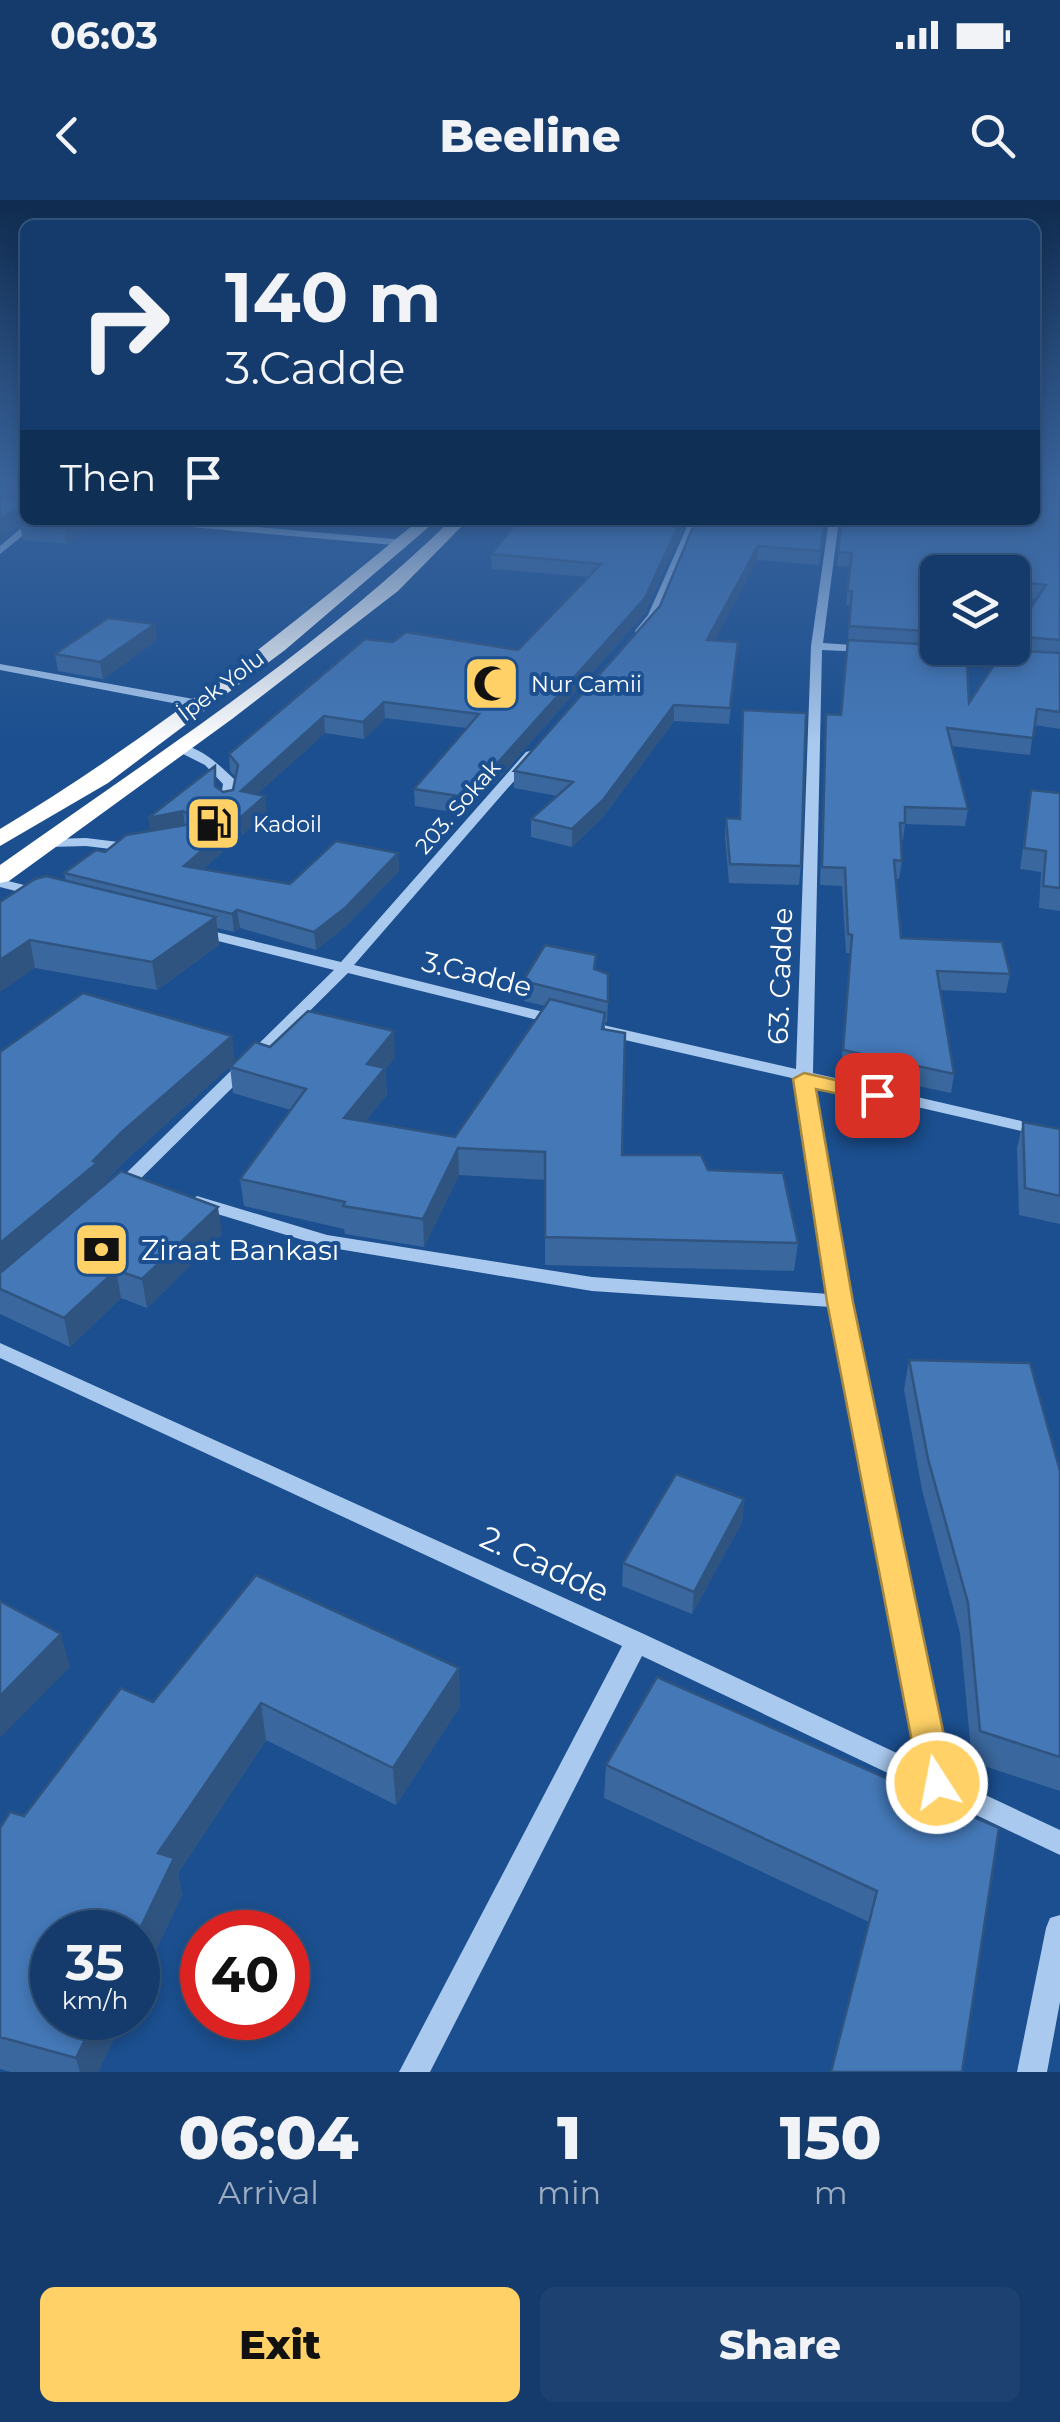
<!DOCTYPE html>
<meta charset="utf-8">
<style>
:root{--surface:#143b6b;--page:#1d4271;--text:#f1f3f6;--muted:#9dadc1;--line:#33557e;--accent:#ffd166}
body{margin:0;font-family:Montserrat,sans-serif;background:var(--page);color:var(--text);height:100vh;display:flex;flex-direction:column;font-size:38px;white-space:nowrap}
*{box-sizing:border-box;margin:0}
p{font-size:32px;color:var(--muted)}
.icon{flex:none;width:55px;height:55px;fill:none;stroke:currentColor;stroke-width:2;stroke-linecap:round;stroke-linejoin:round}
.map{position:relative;height:1872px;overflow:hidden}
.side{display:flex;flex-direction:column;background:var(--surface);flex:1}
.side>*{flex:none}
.guide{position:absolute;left:20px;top:20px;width:1020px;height:305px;border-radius:15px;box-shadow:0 5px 15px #0003,0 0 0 2px var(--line);background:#143b6b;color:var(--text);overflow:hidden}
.controls{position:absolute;left:920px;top:355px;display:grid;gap:20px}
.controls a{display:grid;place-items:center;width:110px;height:110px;border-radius:15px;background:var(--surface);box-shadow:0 5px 15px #0003,0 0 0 2px var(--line);font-size:50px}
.speed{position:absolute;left:30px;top:1710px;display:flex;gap:20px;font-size:50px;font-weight:700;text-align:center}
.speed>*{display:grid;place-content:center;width:130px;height:130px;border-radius:50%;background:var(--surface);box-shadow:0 5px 15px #0003,0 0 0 2px var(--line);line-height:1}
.speed small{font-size:25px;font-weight:400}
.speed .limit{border:15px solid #d22;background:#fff;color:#111}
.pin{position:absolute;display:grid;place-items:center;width:85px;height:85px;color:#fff;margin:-42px;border-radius:20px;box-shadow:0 5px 15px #0006}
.me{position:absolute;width:110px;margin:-55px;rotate:349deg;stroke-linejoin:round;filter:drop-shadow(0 0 8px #0008)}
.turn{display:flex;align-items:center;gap:35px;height:210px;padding:0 40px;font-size:45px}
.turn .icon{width:130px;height:130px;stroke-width:2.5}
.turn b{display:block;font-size:70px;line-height:85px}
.then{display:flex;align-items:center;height:95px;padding:0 40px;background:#0003;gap:20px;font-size:38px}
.eta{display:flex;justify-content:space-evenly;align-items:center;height:170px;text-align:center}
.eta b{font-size:60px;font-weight:800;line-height:70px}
.primary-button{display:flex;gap:20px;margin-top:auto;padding:20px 40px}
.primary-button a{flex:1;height:115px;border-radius:15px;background:var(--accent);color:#111;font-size:40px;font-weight:800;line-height:115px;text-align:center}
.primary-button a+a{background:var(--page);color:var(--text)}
.status{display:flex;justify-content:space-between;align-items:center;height:70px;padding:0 50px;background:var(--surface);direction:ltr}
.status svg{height:28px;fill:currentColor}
header{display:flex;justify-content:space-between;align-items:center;height:130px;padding:0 40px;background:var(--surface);font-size:45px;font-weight:800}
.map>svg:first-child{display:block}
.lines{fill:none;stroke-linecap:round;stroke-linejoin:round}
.minor{fill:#a9c9ee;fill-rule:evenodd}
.highway{fill:#fff;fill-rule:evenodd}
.wall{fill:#3a679d;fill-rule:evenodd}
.shaded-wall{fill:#305480}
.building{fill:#4478b7;stroke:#305480;stroke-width:2.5}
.route{fill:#ffd166;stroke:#a68842;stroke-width:2.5}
.labels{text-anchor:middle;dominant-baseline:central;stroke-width:8;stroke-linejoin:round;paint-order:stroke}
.far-poi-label{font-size:22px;fill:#fff;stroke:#1b4f8f;text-anchor:start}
.far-street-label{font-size:22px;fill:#fff;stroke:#1b4f8f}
.street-label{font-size:28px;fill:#fff;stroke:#1b4f8f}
.poi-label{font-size:28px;fill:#fff;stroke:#1b4f8f;text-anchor:start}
.near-street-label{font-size:32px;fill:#fff;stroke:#1b4f8f}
</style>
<div class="status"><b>06:03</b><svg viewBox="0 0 49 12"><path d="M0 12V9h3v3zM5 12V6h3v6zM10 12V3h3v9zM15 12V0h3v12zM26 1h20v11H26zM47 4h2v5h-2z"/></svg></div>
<header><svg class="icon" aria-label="back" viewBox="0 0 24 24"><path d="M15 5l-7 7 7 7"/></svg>Beeline<svg class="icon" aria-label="search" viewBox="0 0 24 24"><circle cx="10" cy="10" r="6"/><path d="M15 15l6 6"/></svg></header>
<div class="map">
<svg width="1060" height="1872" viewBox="0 0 1060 1872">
<rect width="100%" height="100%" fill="#1b4f8f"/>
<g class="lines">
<g class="minor">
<polygon points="31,320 42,320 0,354 0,346"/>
<polygon points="140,320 177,320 405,340 410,343 405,346 145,323"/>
<polygon points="690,320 700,320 658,416 644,433 636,433 635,431 648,415"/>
<polygon points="829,320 839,320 823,443 866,446 872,449 866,452 822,450 813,873 1060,930 1060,940 813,883 850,1101 949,1578 1060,1630 1060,1655 642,1456 430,1872 399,1872 622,1446 0,1158 0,1143 646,1435 920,1564 831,1107 592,1091 326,1047 191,1006 188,1002 197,996 327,1035 592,1077 829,1094 796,879 603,835 595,830 603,825 796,869 811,446"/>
<polygon points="942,451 1060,459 1060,465 938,456 936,454"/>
<polygon points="0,464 199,500 205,504 199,508 0,470"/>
<path d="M177 545C200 545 219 565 235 580L236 583 232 605 227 606 220 602 223 584 205 565 177 551Z"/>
<polygon points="530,551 534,552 534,558 354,765 564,817 566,820 564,823 558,825 348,773 125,994 113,994 110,990 113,986 334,770 190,734 190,728 195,727 341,762 526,552"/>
<polygon points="86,638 135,644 142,648 135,652 86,646 50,647 43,643 50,639"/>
<polygon points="0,679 48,691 50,694 43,698 0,687"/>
<polygon points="1060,1715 1060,1802 1047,1872 1017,1872 1046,1728 1050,1718"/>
</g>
<g class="highway">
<path d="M419 320H437L285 450 108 583 0 646V629C150 539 285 431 419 320Z"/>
<path d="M451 320H468L398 391 232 519 9 681 0 683V665C154 556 315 452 451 320Z"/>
</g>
</g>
<g class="wall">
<polygon points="0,283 25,283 25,320 0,337"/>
<path d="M1035 283H1060V529L1034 525 1030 555 951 546 968 609 965 626 905 624 903 640H901L902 661 899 679H896L901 738 1010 774 1006 793 940 790 954 874 951 893 841 870 850 753H846L842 686 820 685 826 514 841 515 851 406 846 405 850 367 837 366 842 320ZM938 372H1012V396L1037 399 1012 436V448H1011L969 503 938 448Z"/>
<polygon points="97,320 67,344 23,340 20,325"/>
<polygon points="686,320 645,413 494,584 488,582 458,613 415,606 414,589 466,528 385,518 364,539 325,533 257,594 267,613 203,669 290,684 398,653 399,671 346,726 316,750 240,728 234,732 217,728 219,745 157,790 35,768 0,702 66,681 64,673 105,652 150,631 217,588 223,592 233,590 235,577 230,571 229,554 393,442 518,450 588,377 492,369 491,354"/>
<polygon points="696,320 825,320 819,365 757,360 714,441 738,442 729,524 674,521 603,617 572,647 531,637 531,619 557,596 514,588 514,571 660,406"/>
<polygon points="157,440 103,479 58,471 55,454"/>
<polygon points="743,510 801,666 799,685 729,683 725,636 726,618 739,619"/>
<polygon points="1031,590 1060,593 1060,711 1039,708 1041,672 1020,669"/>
<polygon points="596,755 596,770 608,802 607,822 605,822 605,830 622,955 708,970 798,1043 794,1071 545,1065 545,980 459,975 424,1047 345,1034 344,1029 244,1006 240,979 291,910 233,893 230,867 232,864 127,959 102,985 102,988 222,1034 147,1108 121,1098 70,1147 0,1114 0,852 235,862 270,847 395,857 385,870 387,895 365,921 455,937 545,806 524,801 523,781"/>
<polygon points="1023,922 1060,929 1060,1024 1019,1015 1017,948"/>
<polygon points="909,1160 1060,1271 1060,1591 972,1562 960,1433 922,1290 904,1190"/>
<polygon points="744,1299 742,1322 692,1414 622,1386 623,1363"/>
<polygon points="153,1502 460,1506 396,1605 266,1540 178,1673 182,1695 98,1872 11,1872 0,1869 0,1628 24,1616"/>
<polygon points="606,1565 999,1628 869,1722 604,1598"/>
</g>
<g class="shaded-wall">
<polygon points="25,302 25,320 0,337 0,320"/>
<polygon points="74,320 97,320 67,344 64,328"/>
<polygon points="681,320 686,320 645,413 494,584 494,567"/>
<polygon points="758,346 757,360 706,456 707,440"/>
<polygon points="155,424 157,440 103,479 100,462"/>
<polygon points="384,502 385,518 364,539 363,522"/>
<polygon points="674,505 674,521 603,617 572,647 572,629"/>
<polygon points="324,516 325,533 242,608 241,591"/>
<polygon points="487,566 488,582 458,613 458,596"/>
<polygon points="265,596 267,613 186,684 184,666"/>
<polygon points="183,611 185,628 151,635 148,618"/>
<polygon points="398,653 399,671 346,726 316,750 314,732"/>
<polygon points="237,710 240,728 234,732 232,714"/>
<polygon points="216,717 219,745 157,790 152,762"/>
<polygon points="30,740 35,768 0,792 0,760"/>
<polygon points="394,831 395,857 385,870 387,895 346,945 344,918 367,864"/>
<polygon points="232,836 235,862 127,959 102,985 103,990 0,1077 0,1043 93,961 123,931"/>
<polygon points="458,948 459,975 424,1047 423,1019"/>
<polygon points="218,1007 222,1034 147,1108 142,1079"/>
<polygon points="116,1070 121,1098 70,1147 64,1118"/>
<polygon points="744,1299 742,1322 692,1414 694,1392"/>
<polygon points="61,1434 70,1467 0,1538 0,1496"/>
<polygon points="459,1468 460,1506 396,1605 393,1568"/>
<polygon points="261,1503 266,1540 178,1673 182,1695 138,1789 138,1733 158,1653"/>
<polygon points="96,1818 124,1818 98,1872 80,1872 76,1858"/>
</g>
<g class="building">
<polygon points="0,283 25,283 25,289 0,284"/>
<polygon points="1035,283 1060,285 1060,440 1012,436 1046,385 1012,381 1012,372 938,372 938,432 849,426 852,391 847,391 852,353 838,352 842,320 1035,320"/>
<polygon points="25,292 25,302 0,320 0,296 22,298"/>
<polygon points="26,320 74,320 64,328 20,325"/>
<polygon points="519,320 681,320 645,398 494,567 487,566 458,596 414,589 479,514 384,502 363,522 324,516 241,591 265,596 184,666 290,684 336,641 398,653 345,708 314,732 237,710 232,714 64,673 96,650 105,652 126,635 192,624 194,618 183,611 148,618 215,566 215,586 223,592 233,590 238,565 229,554 365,439 393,442 406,432 518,450 601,364 491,354"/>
<polygon points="696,320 825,320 820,351 758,346 707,440 738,442 730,508 674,505 603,600 572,629 531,619 573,582 514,571 660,406"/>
<polygon points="108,418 155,424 100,462 55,454"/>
<polygon points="848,440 938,445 938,448 966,448 969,503 1004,450 1060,453 1060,512 1037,509 1033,538 947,528 968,609 905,607 905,623 900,623 902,661 894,660 901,738 1002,742 1010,774 937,771 954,874 843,850 852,735 848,734 845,668 822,667 826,514 841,515"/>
<polygon points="743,510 806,513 801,666 730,664 726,618 740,619"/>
<polygon points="1031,590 1060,593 1060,688 1043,686 1046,651 1024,648"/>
<polygon points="46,676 216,717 152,762 30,740 0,760 0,702 35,679"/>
<polygon points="545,745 596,755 594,769 608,774 608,802 523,781"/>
<polygon points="83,793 232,836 123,931 93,961 97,963 0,1043 0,852"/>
<polygon points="550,799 605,813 602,829 625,833 622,955 701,955 708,970 783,973 798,1043 545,1037 545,952 458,948 423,1019 343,1006 345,1002 240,979 306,889 230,867 255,842 270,847 308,811 394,831 367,864 385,868 344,918 455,937"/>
<polygon points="1023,922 1060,929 1060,996 1025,988"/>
<polygon points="121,971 218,1007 142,1079 116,1070 64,1118 0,1089 0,1073"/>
<polygon points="909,1160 1030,1163 1060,1271 1060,1557 980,1531 968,1403 928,1259"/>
<polygon points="676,1274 744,1299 694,1392 623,1363"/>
<polygon points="256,1375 459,1468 393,1568 261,1503 158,1653 174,1658 138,1733 52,1732 52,1818 96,1818 76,1858 0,1837 0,1628 10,1612 24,1616 121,1488 153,1502"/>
<polygon points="0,1401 61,1434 0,1496"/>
<polygon points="657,1477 999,1628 962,1872 831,1872 877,1691 606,1565"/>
</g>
<linearGradient id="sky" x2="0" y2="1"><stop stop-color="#0f2b4f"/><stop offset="0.52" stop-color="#39639b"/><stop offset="1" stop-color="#39639b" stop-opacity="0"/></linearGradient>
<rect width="1060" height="545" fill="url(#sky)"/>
<polygon class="route" points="804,873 885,891 888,895 877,902 816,889 853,1102 954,1583 949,1594 937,1598 925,1594 920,1583 827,1102 793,879"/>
<defs>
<symbol id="mosque-square" viewBox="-11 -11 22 22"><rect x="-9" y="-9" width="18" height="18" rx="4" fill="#ffd166" stroke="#1b4f8f"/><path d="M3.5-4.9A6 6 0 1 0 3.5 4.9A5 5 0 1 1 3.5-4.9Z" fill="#111"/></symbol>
<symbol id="fuel-square" viewBox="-11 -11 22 22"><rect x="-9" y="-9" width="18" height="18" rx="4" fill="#ffd166" stroke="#1b4f8f"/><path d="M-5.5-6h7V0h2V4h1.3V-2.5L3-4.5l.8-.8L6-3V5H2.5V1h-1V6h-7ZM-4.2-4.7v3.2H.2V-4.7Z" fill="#111"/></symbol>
<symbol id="bank-square" viewBox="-11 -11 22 22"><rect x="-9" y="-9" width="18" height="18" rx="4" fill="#ffd166" stroke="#1b4f8f"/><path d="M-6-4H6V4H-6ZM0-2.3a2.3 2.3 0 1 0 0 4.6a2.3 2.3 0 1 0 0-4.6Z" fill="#111"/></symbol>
</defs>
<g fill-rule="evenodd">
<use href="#mosque-square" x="460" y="452" width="63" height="63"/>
<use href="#fuel-square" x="182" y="592" width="63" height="63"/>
<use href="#bank-square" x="70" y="1018" width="63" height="63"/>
</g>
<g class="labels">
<g class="far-poi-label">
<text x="531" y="484">Nur Camii</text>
<text x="253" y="624">Kadoil</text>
</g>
<g class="far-street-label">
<text transform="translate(221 486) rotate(-37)">İpek Yolu</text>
<text transform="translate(458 607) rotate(-49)">203. Sokak</text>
</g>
<g class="street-label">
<text transform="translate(477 774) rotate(14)">3.Cadde</text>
<text transform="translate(780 776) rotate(-88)">63. Cadde</text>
</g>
<g class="poi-label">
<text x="141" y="1050">Ziraat Bankası</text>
</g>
<g class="near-street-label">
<text transform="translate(545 1364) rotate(25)">2. Cadde</text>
</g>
</g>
</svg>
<div class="controls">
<a><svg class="icon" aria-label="layers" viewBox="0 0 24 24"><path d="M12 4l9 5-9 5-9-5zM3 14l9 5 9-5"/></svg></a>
</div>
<div class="speed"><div>35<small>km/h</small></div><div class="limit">40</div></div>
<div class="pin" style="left:877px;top:895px;background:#d93025"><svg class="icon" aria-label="arrive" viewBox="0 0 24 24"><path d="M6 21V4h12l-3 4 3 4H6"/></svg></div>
<svg class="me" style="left:937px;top:1583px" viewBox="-20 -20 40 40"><circle r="17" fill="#ffd166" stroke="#fff" stroke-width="3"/><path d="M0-11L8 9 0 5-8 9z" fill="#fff"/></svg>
<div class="guide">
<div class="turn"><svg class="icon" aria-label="right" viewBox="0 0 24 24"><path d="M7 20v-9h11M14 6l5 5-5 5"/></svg><div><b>140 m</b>3.Cadde</div></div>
<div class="then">Then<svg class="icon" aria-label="arrive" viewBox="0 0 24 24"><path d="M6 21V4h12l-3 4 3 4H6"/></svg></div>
</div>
</div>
<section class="side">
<div class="eta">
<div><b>06:04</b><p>Arrival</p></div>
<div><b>1</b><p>min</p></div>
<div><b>150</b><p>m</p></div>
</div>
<div class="primary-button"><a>Exit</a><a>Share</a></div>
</section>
